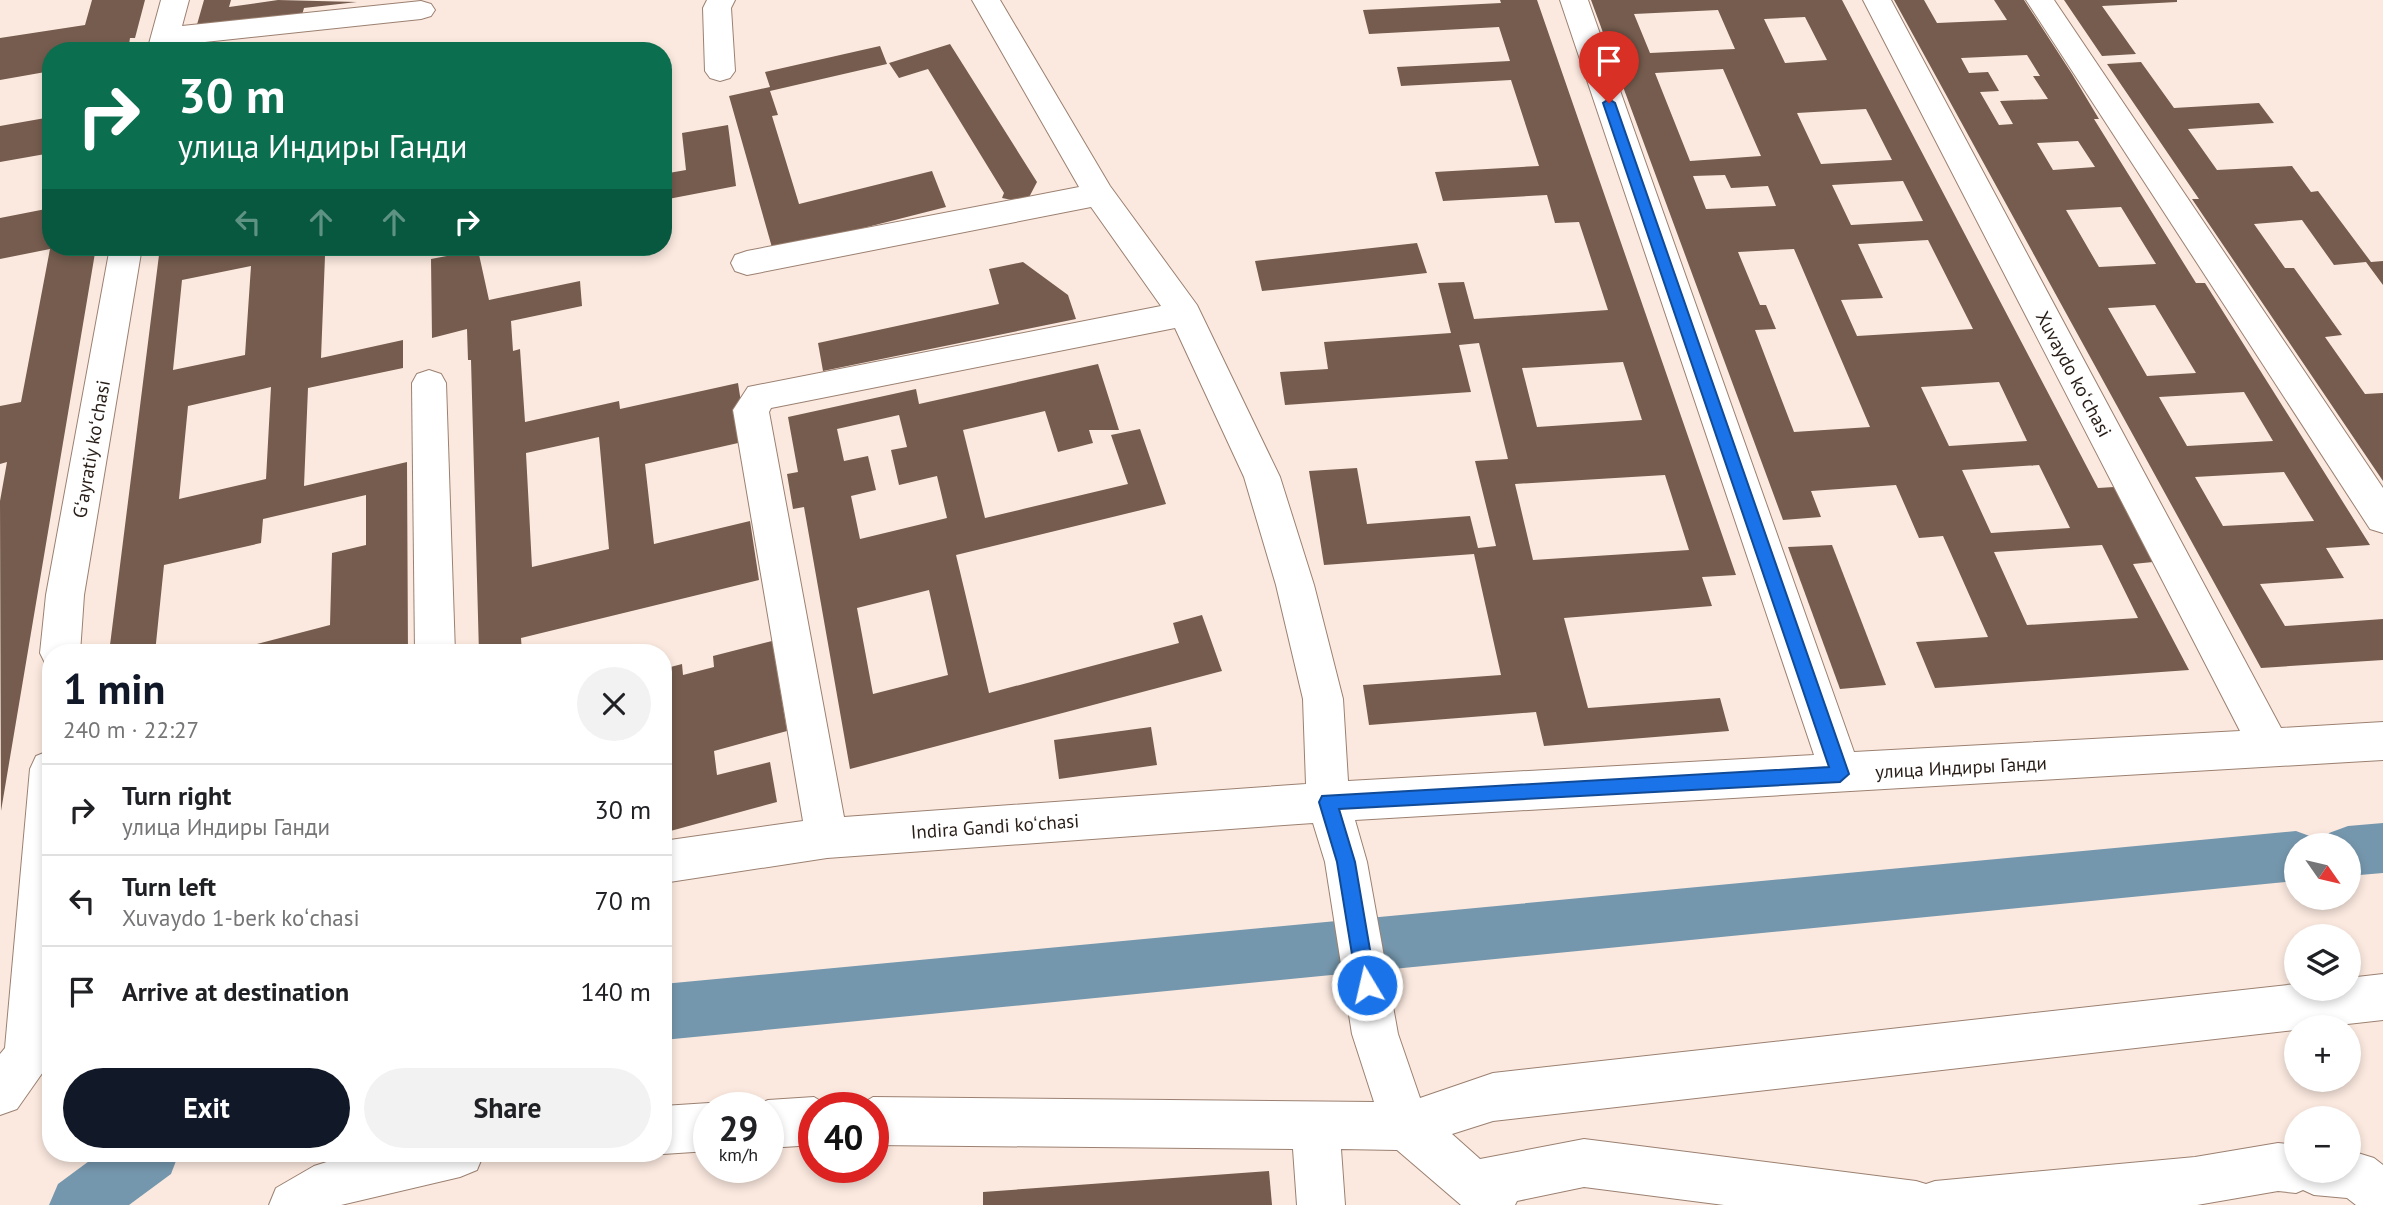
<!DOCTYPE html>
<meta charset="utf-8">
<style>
:root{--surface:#fff;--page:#f2f2f2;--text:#202124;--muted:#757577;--line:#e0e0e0;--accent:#111827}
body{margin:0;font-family:"PT Sans",sans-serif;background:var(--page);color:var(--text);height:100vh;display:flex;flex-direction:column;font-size:26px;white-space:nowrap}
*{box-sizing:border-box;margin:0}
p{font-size:23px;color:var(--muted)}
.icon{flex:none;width:38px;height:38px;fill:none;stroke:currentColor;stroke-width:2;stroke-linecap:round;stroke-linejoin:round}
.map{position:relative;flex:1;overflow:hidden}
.panel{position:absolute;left:42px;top:644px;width:630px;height:518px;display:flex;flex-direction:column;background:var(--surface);border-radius:28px;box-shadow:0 4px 10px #0003}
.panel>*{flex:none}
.top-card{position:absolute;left:42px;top:42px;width:630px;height:214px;border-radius:28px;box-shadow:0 4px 10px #0003;background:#0b6e4f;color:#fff;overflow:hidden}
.needle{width:46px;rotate:124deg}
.controls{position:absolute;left:2284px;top:833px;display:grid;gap:14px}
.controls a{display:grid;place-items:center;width:77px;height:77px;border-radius:50%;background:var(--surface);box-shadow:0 4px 10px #0003;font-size:35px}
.speed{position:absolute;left:693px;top:1092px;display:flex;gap:14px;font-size:35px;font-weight:700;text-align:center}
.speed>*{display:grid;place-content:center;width:91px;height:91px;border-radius:50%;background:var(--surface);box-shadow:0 4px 10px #0003;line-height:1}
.speed small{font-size:18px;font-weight:400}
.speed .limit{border:10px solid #d22;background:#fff;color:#111}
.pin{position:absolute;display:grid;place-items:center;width:60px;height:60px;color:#fff;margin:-72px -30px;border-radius:50% 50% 50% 0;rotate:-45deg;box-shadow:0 0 7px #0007}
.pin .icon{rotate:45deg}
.me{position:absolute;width:77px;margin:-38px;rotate:351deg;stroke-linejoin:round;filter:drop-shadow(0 0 5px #0008)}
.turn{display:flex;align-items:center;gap:24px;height:147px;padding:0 21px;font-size:32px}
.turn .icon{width:91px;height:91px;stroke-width:2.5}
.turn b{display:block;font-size:49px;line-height:60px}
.lanes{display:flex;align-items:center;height:66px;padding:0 21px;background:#0003;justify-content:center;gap:35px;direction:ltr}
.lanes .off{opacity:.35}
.round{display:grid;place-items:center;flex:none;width:74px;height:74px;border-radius:37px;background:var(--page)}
.head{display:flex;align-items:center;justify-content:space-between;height:119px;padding:0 21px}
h1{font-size:42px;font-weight:700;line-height:52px;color:var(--accent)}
.action{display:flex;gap:14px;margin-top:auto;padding:14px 21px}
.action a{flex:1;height:80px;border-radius:42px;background:var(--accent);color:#fff;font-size:28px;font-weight:700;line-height:80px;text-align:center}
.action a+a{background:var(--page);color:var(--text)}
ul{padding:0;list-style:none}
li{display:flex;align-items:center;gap:21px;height:91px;padding:0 21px;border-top:2px solid var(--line)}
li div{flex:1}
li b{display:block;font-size:26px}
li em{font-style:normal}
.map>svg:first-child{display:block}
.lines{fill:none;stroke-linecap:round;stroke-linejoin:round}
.canal{fill:#7597ad;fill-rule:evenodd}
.building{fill:#755c4e;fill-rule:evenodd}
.minor-casing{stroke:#9b8071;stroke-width:2}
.minor{fill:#fff;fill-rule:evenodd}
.route{fill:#1a73e8;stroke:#114b97;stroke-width:2}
.labels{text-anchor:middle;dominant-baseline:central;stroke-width:7;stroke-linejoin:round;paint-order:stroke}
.street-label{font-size:19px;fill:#281d17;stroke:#fff}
</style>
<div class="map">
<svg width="2383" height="1205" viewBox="0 0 2383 1205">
<rect width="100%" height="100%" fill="#fbe9df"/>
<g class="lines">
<g class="canal">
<polygon points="2383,823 2383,873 2348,876 2348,845 2324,845 2329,833 2348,826"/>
<polygon points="2296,831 2315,838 2318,845 2296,845 2296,881 663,1040 663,984"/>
<polygon points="100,1153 179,1153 171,1174 129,1205 49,1205 58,1184"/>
</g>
</g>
<g class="building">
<polygon points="92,0 145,0 135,38 130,38 128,51 51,51 51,71 0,80 0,38 85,25"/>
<polygon points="204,0 231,0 229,7 278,0 357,2 304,8 302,15 196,28"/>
<path d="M1500 0H1537L1736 575 1702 577 1712 606 1564 618 1588 708 1720 698 1729 731 1544 746 1536 712 1369 725 1363 685 1501 675 1474 554 1324 565 1309 471 1357 468 1367 524 1470 516 1478 548 1496 546 1475 461 1508 459 1479 343 1459 345 1471 392 1285 405 1280 372 1328 369 1324 342 1451 333 1438 283 1464 282 1474 319 1608 310 1579 222 1555 223 1547 195 1443 201 1435 172 1539 166 1511 80 1401 86 1397 67 1510 61 1499 27 1369 34 1363 10 1501 3ZM1623 362 1642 420 1537 427 1522 368ZM1665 475 1689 550 1533 560 1515 484Z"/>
<path d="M1591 0H1842L2098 488 2114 487 2153 562 2133 564 2189 670 1935 688 1916 642 1988 637 1943 536 1919 538 1896 485 1811 491 1821 517 1783 520ZM1718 10 1735 49 1650 53 1634 14ZM1805 17 1827 60 1785 63 1764 19ZM1723 69 1761 156 1690 161 1655 73ZM1866 109 1892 160 1821 164 1797 113ZM1725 175 1731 188 1768 186 1776 206 1706 209 1693 176ZM1903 181 1923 221 1851 225 1832 185ZM1928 240 1973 329 1857 336 1841 300 1883 298 1858 244ZM1794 249 1870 427 1794 432 1755 330 1776 329 1766 305H1760L1738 252ZM1999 382 2027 441 1949 446 1921 387ZM2039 465 2070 528 1991 533 1962 470ZM2102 545 2138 618 2027 625 1994 552Z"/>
<path d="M1894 0H1924L1937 23 2007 20 1994 0H2024L2072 74 2099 119H2094L2196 283H2205L2370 545 2326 548 2344 578 2260 584 2285 626 2383 619V660L2261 668ZM2027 55 2040 76H2033L2048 99 2000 101 2013 124 1999 125 1980 92 1999 91 1988 72 1969 73 1961 58ZM2078 141 2095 167 2053 170 2037 143ZM2121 207 2156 264 2099 267 2066 210ZM2155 305 2196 373 2147 376 2108 308ZM2244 392 2273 441 2187 446 2159 397ZM2284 472 2314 521 2223 526 2195 477Z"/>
<polygon points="2064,0 2177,0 2177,2 2102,6 2136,54 2102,56"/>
<polygon points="950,44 1037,182 1026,203 1002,198 1004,193 928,69 899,78 889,63"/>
<polygon points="880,46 887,64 770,91 778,115 772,116 799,204 932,171 946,207 773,251 729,96 770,87 765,72"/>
<polygon points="2141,62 2174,108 2259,103 2274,123 2188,129 2217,170 2292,166 2311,192 2318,191 2371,262 2383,261 2383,285 2366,262 2334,265 2302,220 2254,224 2285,268 2294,268 2342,335 2325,337 2365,394 2383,393 2383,481 2192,199 2199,199 2107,64"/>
<polygon points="51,117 51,153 0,162 0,126"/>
<polygon points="728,125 736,186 663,200 663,174 686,170 682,133"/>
<polygon points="51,208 51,247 96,247 1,811 0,501 7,462 0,464 0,406 21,402 50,249 0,259 0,218"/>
<polygon points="1417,243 1427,273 1262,291 1255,261"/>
<path d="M160 247H365L325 256 321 358 403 340V368L308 388 304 486 407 462 408 653H252L253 645 330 625 332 553 366 545V495L263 519 261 543 164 565 155 653H109ZM251 266 245 355 173 370 182 280ZM271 387 266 479 179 499 188 406Z"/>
<path d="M478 250 489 300 580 281 582 306 511 321 513 351 520 349 525 422 619 401 620 409 738 383 747 441 645 464 654 544 750 521 759 580 521 638 522 653H479L471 360H468L467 329 432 338 431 259ZM599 437 609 549 532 567 526 453Z"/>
<polygon points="1023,262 1068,295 1076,319 823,371 818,343 999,304 989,269"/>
<path d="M1098 364 1119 430H1089L1093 443 1058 452 1045 411 963 430 985 518 1128 484 1111 435 1140 429 1166 504 956 555 989 693 1179 643 1173 623 1202 615 1222 671 850 769 804 507 793 509 787 474 798 472 788 417 916 389 919 404ZM899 415 907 447 891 450 899 485 937 476 947 518 860 539 851 496 876 490 868 456 844 461 837 429ZM929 590 948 675 873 694 857 608Z"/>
<polygon points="1832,545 1886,685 1840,689 1788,547"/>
<polygon points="772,641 787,731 714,751 717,775 770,762 777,802 663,833 663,669 682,664 683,675 714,667 713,656"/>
<polygon points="1151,727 1157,765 1059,779 1054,740"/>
<polygon points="1269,1171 1272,1205 983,1205 983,1192"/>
</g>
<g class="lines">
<defs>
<g id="minor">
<polygon points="161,0 189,0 182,26 421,1 431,4 435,10 431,16 421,19 177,45 176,51 147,51"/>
<polygon points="707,0 735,0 731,8 735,71 730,78 720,81 710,78 705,71 703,8"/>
<path d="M972 0H1000L1110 186 1197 305 1280 477 1314 585 1343 699 1348 781 1814 755 1560 0H1588L1854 752 2240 731 1863 0H1891L2281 728 2383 722V760L1355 820 1367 862 1398 1034 1420 1098 1493 1073 2296 984V989H2348V978L2383 974V1020L1493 1121 1452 1134 1480 1159 1584 1139 1916 1181 1926 1184 1935 1181 2195 1157 2278 1143 2296 1145V1171H2348V1150L2374 1158 2383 1165V1205H2356L2347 1198 2314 1195 2303 1190 2296 1193 2278 1191 2197 1205H1724L1584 1187 1517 1201 1515 1205H1461L1397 1150 1341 1149 1345 1205H1297L1293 1149 873 1145V1108H855L873 1097 1374 1102 1352 1034 1325 862 1313 823 827 858 663 883V841L803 821 733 410 748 387 1161 306 1091 207 747 275 735 271 731 263 735 255 747 251 1079 187ZM1175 328 1244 477 1276 585 1303 699 1306 784 844 817 769 412 771 408Z"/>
<polygon points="2026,0 2054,0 2383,488 2383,533 2370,529"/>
<polygon points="110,247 142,247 84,595 80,653 51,653 51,667 46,665 40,653 46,595"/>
<polygon points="429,370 441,374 446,383 455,653 415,653 412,383 417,374"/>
<polygon points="51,750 51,1068 43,1072 17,1109 0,1115 0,1054 5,1048 30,769 36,756"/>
<polygon points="814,1097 832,1108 814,1108 814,1145 768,1148 768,1108 751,1107 768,1100"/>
<polygon points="709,1103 720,1108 709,1108 709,1151 663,1154 662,1153 663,1106"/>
<polygon points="355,1153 484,1153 477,1170 460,1177 341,1205 269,1205 276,1188 314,1166"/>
</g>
</defs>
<use href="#minor" class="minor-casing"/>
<use href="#minor" class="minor"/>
</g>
<polygon class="route" points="1609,99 1615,103 1849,774 1840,782 1339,809 1355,862 1376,985 1373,992 1367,994 1360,992 1357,985 1337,862 1319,802 1322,796 1829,767 1603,103"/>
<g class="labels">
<g class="street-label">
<text transform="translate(2074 374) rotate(62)">Xuvaydo koʻchasi</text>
<text transform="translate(91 449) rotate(-80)">Gʻayratiy koʻchasi</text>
<text transform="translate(1961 767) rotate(-3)">улица Индиры Ганди</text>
<text transform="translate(995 826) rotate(-4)">Indira Gandi koʻchasi</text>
</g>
</g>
</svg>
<div class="controls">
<a><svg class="needle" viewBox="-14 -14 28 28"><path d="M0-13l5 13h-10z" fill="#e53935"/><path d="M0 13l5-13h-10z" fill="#757577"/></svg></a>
<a><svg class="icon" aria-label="layers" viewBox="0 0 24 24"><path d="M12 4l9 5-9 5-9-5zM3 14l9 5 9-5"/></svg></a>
<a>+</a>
<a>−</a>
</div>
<div class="speed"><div>29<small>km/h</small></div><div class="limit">40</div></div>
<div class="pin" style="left:1609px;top:103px;background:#d93025"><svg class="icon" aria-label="arrive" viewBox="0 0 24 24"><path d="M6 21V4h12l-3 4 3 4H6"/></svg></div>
<svg class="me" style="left:1367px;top:985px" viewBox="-20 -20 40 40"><circle r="17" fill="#1a73e8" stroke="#fff" stroke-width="3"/><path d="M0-11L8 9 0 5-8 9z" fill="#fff"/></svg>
<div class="top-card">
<div class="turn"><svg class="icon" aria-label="right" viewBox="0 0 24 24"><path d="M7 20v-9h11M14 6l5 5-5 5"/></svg><div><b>30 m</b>улица Индиры Ганди</div></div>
<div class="lanes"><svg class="icon off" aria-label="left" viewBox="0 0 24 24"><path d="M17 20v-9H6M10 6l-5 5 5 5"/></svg><svg class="icon off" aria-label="ahead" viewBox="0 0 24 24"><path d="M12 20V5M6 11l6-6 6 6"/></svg><svg class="icon off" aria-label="ahead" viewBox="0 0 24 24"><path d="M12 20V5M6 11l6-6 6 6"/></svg><svg class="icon" aria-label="right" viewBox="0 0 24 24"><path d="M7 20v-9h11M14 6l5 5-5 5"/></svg></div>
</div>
<section class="panel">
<div class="head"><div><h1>1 min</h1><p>240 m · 22:27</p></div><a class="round"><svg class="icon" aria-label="close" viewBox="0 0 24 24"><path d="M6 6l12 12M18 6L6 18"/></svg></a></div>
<ul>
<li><svg class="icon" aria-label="right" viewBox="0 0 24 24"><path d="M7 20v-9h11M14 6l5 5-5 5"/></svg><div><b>Turn right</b><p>улица Индиры Ганди</p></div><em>30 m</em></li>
<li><svg class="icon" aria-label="left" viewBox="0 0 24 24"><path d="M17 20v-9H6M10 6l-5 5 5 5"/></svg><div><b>Turn left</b><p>Xuvaydo 1-berk koʻchasi</p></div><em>70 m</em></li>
<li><svg class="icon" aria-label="arrive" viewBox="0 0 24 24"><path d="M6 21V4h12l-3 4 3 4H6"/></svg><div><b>Arrive at destination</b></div><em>140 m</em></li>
</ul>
<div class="action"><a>Exit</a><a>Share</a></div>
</section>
</div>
